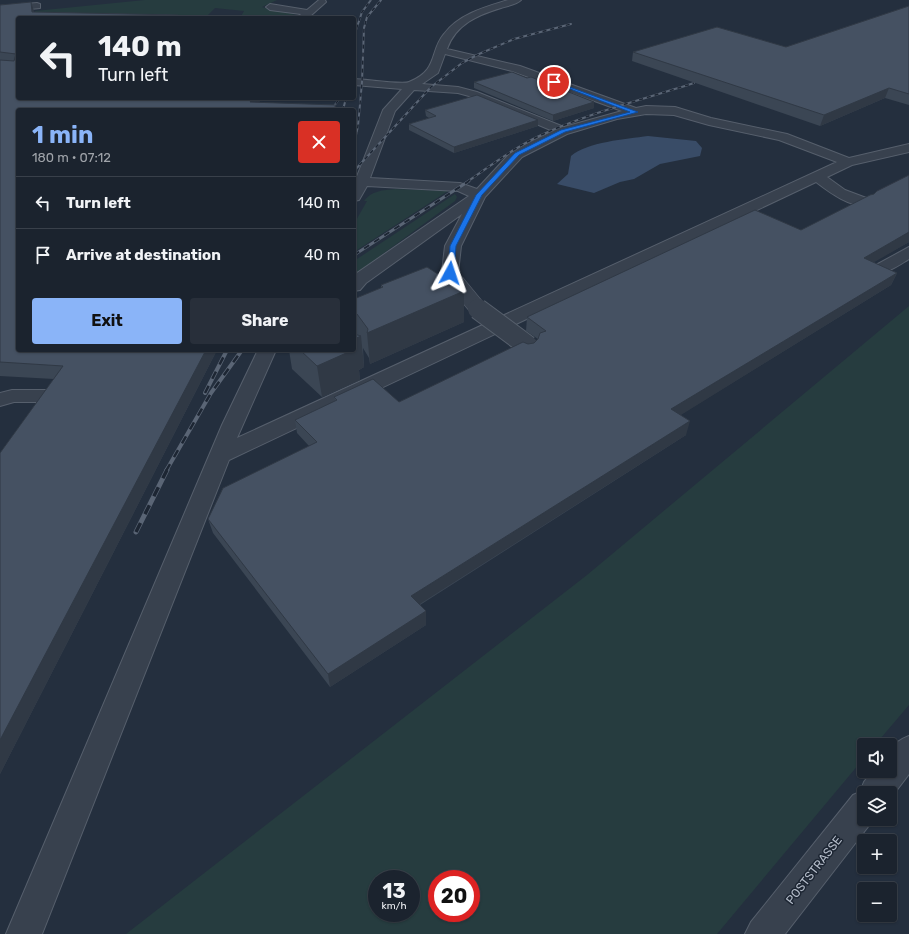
<!DOCTYPE html>
<meta charset="utf-8">
<style>
:root{--surface:#1b232e;--page:#282f3a;--text:#f1f3f6;--muted:#a0a4aa;--line:#39404a;--accent:#8ab4f8}
body{margin:0;font-family:Rubik,sans-serif;background:var(--page);color:var(--text);height:100vh;display:flex;flex-direction:column;font-size:15px;white-space:nowrap}
*{box-sizing:border-box;margin:0}
p{font-size:13px;color:var(--muted)}
.icon{flex:none;width:22px;height:22px;fill:none;stroke:currentColor;stroke-width:2;stroke-linecap:round;stroke-linejoin:round}
.map{position:relative;flex:1;overflow:hidden}
.panel{position:absolute;left:16px;top:108px;width:340px;height:244px;display:flex;flex-direction:column;background:var(--surface);border-radius:4px;box-shadow:0 1px 3px #0004,0 0 0 1px var(--line)}
.panel>*{flex:none}
.banner{position:absolute;left:16px;top:16px;width:340px;height:84px;border-radius:4px;box-shadow:0 1px 3px #0004,0 0 0 1px var(--line);background:#1b232e;color:var(--text);overflow:hidden}
.fabs{position:absolute;left:857px;top:738px;display:grid;gap:8px}
.fabs a{display:grid;place-items:center;width:40px;height:40px;border-radius:4px;background:var(--surface);box-shadow:0 1px 3px #0004,0 0 0 1px var(--line);font-size:20px}
.speed{position:absolute;left:368px;top:870px;display:flex;gap:8px;font-size:20px;font-weight:700;text-align:center}
.speed>*{display:grid;place-content:center;width:52px;height:52px;border-radius:50%;background:var(--surface);box-shadow:0 1px 3px #0004,0 0 0 1px var(--line);line-height:1}
.speed small{font-size:10px;font-weight:400}
.speed .limit{border:6px solid #d22;background:#fff;color:#111}
.pin{position:absolute;display:grid;place-items:center;width:34px;height:34px;color:#fff;margin:-17px;border:2px solid #fff;border-radius:50%;box-shadow:0 1px 4px #0007}
.me{position:absolute;width:44px;margin:-22px;rotate:5deg;stroke-linejoin:round;filter:drop-shadow(0 0 3px #0008)}
.turn{display:flex;align-items:center;gap:14px;height:84px;padding:0 16px;font-size:18px}
.turn .icon{width:52px;height:52px;stroke-width:2.5}
.turn b{display:block;font-size:28px;line-height:34px}
.round{display:grid;place-items:center;flex:none;width:42px;height:42px;border-radius:4px;background:var(--page)}
.head{display:flex;align-items:center;justify-content:space-between;height:68px;padding:0 16px}
h1{font-size:24px;font-weight:700;line-height:30px;color:var(--accent)}
.action{display:flex;gap:8px;margin-top:auto;padding:8px 16px}
.action a{flex:1;height:46px;border-radius:4px;background:var(--accent);color:#111;font-size:16px;font-weight:700;line-height:46px;text-align:center}
.action a+a{background:var(--page);color:var(--text)}
ul{padding:0;list-style:none}
li{display:flex;align-items:center;gap:12px;height:52px;padding:0 16px;border-top:1px solid var(--line)}
li div{flex:1}
li b{display:block;font-size:15px}
li em{font-style:normal}
.map>svg:first-child{display:block}
.green{fill:#263c3f;fill-rule:evenodd}
.water{fill:#394c67}
.lines{fill:none;stroke-linecap:round;stroke-linejoin:round}
.minor-casing{stroke:#565f6c;stroke-width:2}
.minor{fill:#38414e;fill-rule:evenodd}
.rail-far3-casing{stroke:#5a6575;stroke-width:2}
.rail-far2-casing{stroke:#5a6575;stroke-width:3}
.rail-far1-casing{stroke:#5a6575;stroke-width:4}
.rail-casing{stroke:#5a6575;stroke-width:5}
.rail-far3{stroke:#1d2633;stroke-width:1.5;stroke-dasharray:4;stroke-linecap:butt}
.rail-far2{stroke:#1d2633;stroke-width:2;stroke-dasharray:6;stroke-linecap:butt}
.rail-far1{stroke:#1d2633;stroke-width:2.5;stroke-dasharray:8;stroke-linecap:butt}
.rail{stroke:#1d2633;stroke-width:3.5;stroke-dasharray:10;stroke-linecap:butt}
.minor-bridge-far1-casing{stroke:#565f6c;stroke-width:17;stroke-linecap:butt}
.minor-bridge-casing{stroke:#565f6c;stroke-width:22;stroke-linecap:butt}
.minor-bridge-far1{stroke:#38414e;stroke-width:16}
.minor-bridge{stroke:#38414e;stroke-width:20}
.wall{fill:#3b4654}
.shaded-wall{fill:#303945}
.building{fill:#455162;stroke:#303945}
.route{fill:#1a73e8;stroke:#114b97}
.labels{text-anchor:middle;dominant-baseline:central;stroke-width:3;stroke-linejoin:round;paint-order:stroke}
.near-street-label{font-size:12px;fill:#b4bcc9;stroke:#1d2633}
</style>
<div class="map">
<svg width="909" height="934" viewBox="0 0 909 934">
<rect width="100%" height="100%" fill="#242f3e"/>
<g class="green">
<polygon points="145,0 277,0 262,7 296,15 290,18 240,18 244,11 215,8 208,15 197,18 36,18 35,11"/>
<path d="M395 189 448 191 354 252V224L367 201H364C371 191 383 190 395 189Z"/>
<polygon points="455,194 457,197 455,201 354,275 354,261"/>
<path d="M909 306V705L875 745H864V758L717 934H126L587 575ZM377 879H411V913H377ZM437 879H471V913H437Z"/>
</g>
<path class="water" d="M648 136 696 141 702 148 700 156 660 164 634 179 620 182 594 193 557 184 568 174 571 156C587 142 626 139 648 136Z"/>
<g class="lines">
<defs>
<g id="minor">
<polygon points="319,0 325,0 326,2 308,18 297,18 301,14 270,10 266,7 270,4 307,10"/>
<path d="M508 0H521C517 4 508 6 501 8 478 15 456 24 447 49L520 66 636 108 646 106 675 107 711 118 787 134 849 158 909 144V152L852 165 827 177 845 190 869 199 871 202 869 205C852 209 829 192 816 182L229 460 42 934H6L222 425 258 350H276L237 438 837 162 779 140 709 125 674 115 646 114 617 119 567 134 522 157 485 197 461 246 458 273 456 276 445 288 426 297 420 298 414 297 411 293 414 289 433 280 442 272 445 246 462 214 366 283 360 290 354 291V275L469 196 458 191 367 186 359 200 354 201V184L383 110 402 89 354 85V79C364 79 402 85 409 82 439 70 429 52 444 34 459 14 485 7 508 0ZM445 54 512 71 622 111 564 127 477 92 458 87 422 84 438 73ZM414 90 458 93 469 96 553 131 512 151 477 189 460 183 370 178 395 111Z"/>
<polygon points="37,3 40,4 40,8 0,12 0,6"/>
<path d="M909 247V259C899 265 888 274 876 271L874 268 876 265Z"/>
<polygon points="12,390 47,390 54,392 57,396 54,400 47,402 14,402 0,406 0,393"/>
<path d="M909 736V774L890 799V793H864V819H874L785 934H745L751 922 853 795 860 792 864 782 873 771H890C890 751 889 744 909 736Z"/>
</g>
</defs>
<use href="#minor" class="minor-casing"/>
<use href="#minor" class="minor"/>
<defs>
<g id="rail-far3">
<polyline points="354,36 362,12 371,0"/>
<polyline points="331,110 340,98"/>
<polyline points="343,110 346,98"/>
<polyline points="354,144 358,126 362,82 364,28 367,17 381,0"/>
<polyline points="354,171 431,87 462,63 479,54 514,39 571,24"/>
<path d="M467 182C490 166 512 149 537 137 587 113 642 100 694 83"/>
</g>
<polyline id="rail-far2" points="354,255 469,181"/>
<g id="rail-far1">
<polyline points="205,393 227,350"/>
<polyline points="166,471 211,393 242,350"/>
</g>
<polyline id="rail" points="136,532 167,470"/>
</defs>
<use href="#rail-far3" class="rail-far3-casing"/>
<use href="#rail-far2" class="rail-far2-casing"/>
<use href="#rail-far1" class="rail-far1-casing"/>
<use href="#rail" class="rail-casing"/>
<use href="#rail-far3" class="rail-far3"/>
<use href="#rail-far2" class="rail-far2"/>
<use href="#rail-far1" class="rail-far1"/>
<use href="#rail" class="rail"/>
<defs>
<polyline id="minor-bridge-far1" points="456,282 479,310"/>
<polyline id="minor-bridge" points="478,309 528,346"/>
</defs>
<use href="#minor-bridge-far1" class="minor-bridge-far1-casing"/>
<use href="#minor-bridge" class="minor-bridge-casing"/>
<use href="#minor-bridge-far1" class="minor-bridge-far1"/>
<use href="#minor-bridge" class="minor-bridge"/>
</g>
<g class="wall">
<polygon points="0,5 34,11 34,12 178,15 178,18 18,18 18,98 262,98 259,102 217,350 0,774 0,453 54,379 0,376"/>
<polygon points="909,6 909,105 885,98 820,126 632,61 633,52 786,47"/>
<polygon points="474,82 594,108 553,121 474,88"/>
<polygon points="425,110 538,126 454,153 409,130 409,124 429,118 426,116"/>
<polygon points="801,230 909,242 873,262 897,273 891,285 680,415 686,435 420,605 426,625 330,687 213,533 208,519 309,446 297,433 295,420 335,401 334,397 399,402 528,344 534,343 538,339 526,331 527,317"/>
<polygon points="381,285 464,291 464,322 370,364 369,358 363,348 364,367 359,370 360,380 322,397 292,369 289,350 354,350 354,299 381,288"/>
</g>
<g class="shaded-wall">
<polygon points="31,2 34,11 34,18 32,12"/>
<polygon points="889,88 885,98 820,126 824,115"/>
<polygon points="253,98 262,98 254,110 250,102"/>
<polygon points="594,102 594,108 553,121 553,115"/>
<polygon points="336,105 336,110 333,110"/>
<polygon points="538,120 538,126 454,153 454,147"/>
<polygon points="909,232 909,242 859,271 864,258"/>
<polygon points="897,273 891,285 668,423 671,409"/>
<polygon points="464,291 464,322 370,364 367,333"/>
<polygon points="361,336 364,367 359,370 360,380 322,397 317,366 349,350 354,350 354,339"/>
<polygon points="206,350 217,350 0,774 0,740"/>
<polygon points="690,421 686,435 412,609 411,596"/>
<polygon points="426,611 426,625 330,687 328,674"/>
</g>
<g class="building">
<polygon points="31,2 32,12 178,15 175,18 18,18 18,98 253,98 250,102 336,105 333,110 18,110 18,350 206,350 0,740 0,453 63,366 0,362 0,60 14,61 16,54 0,52 0,5"/>
<polygon points="909,6 909,94 889,88 824,115 633,52 717,27 786,47"/>
<polygon points="512,72 527,78 531,77 594,102 553,115 474,82"/>
<polygon points="477,95 538,120 454,147 409,124 436,116 425,110"/>
<polygon points="909,175 909,232 864,258 897,273 671,409 690,421 411,596 426,611 328,674 208,519 223,488 317,442 295,420 337,400 334,397 373,379 399,402 523,342 528,344 534,343 538,339 540,333 546,331 527,317 755,210 801,230 870,195 874,194 877,191"/>
<polygon points="427,267 464,291 367,333 368,329 357,314 354,314 354,299 383,287 381,285"/>
<polygon points="354,334 361,336 354,339"/>
<polygon points="300,350 353,350 317,366"/>
</g>
<polygon class="route" points="552,82 556,82 638,112 565,132 519,155 482,195 456,246 454,273 448,274 450,246 476,195 515,153 561,130 630,112"/>
<g class="labels">
<g class="near-street-label">
<text transform="translate(814 870) rotate(-52)">POSTSTRASSE</text>
</g>
</g>
</svg>
<div class="fabs">
<a><svg class="icon" aria-label="sound" viewBox="0 0 24 24"><path d="M4 9h4l5-4v14l-5-4H4zM17 9q2 3 0 6"/></svg></a>
<a><svg class="icon" aria-label="layers" viewBox="0 0 24 24"><path d="M12 4l9 5-9 5-9-5zM3 14l9 5 9-5"/></svg></a>
<a>+</a>
<a>−</a>
</div>
<div class="speed"><div>13<small>km/h</small></div><div class="limit">20</div></div>
<div class="pin" style="left:554px;top:82px;background:#d93025"><svg class="icon" aria-label="arrive" viewBox="0 0 24 24"><path d="M6 21V4h12l-3 4 3 4H6"/></svg></div>
<svg class="me" style="left:450px;top:273px" viewBox="-20 -20 40 40"><path d="M0-17L14 15 0 8-14 15z" fill="#1a73e8" stroke="#fff" stroke-width="4"/></svg>
<div class="banner">
<div class="turn"><svg class="icon" aria-label="left" viewBox="0 0 24 24"><path d="M17 20v-9H6M10 6l-5 5 5 5"/></svg><div><b>140 m</b>Turn left</div></div>
</div>
<section class="panel">
<div class="head"><div><h1>1 min</h1><p>180 m · 07:12</p></div><a class="round" style="background:#d93025;color:#fff"><svg class="icon" aria-label="close" viewBox="0 0 24 24"><path d="M6 6l12 12M18 6L6 18"/></svg></a></div>
<ul>
<li><svg class="icon" aria-label="left" viewBox="0 0 24 24"><path d="M17 20v-9H6M10 6l-5 5 5 5"/></svg><div><b>Turn left</b></div><em>140 m</em></li>
<li><svg class="icon" aria-label="arrive" viewBox="0 0 24 24"><path d="M6 21V4h12l-3 4 3 4H6"/></svg><div><b>Arrive at destination</b></div><em>40 m</em></li>
</ul>
<div class="action"><a>Exit</a><a>Share</a></div>
</section>
</div>
